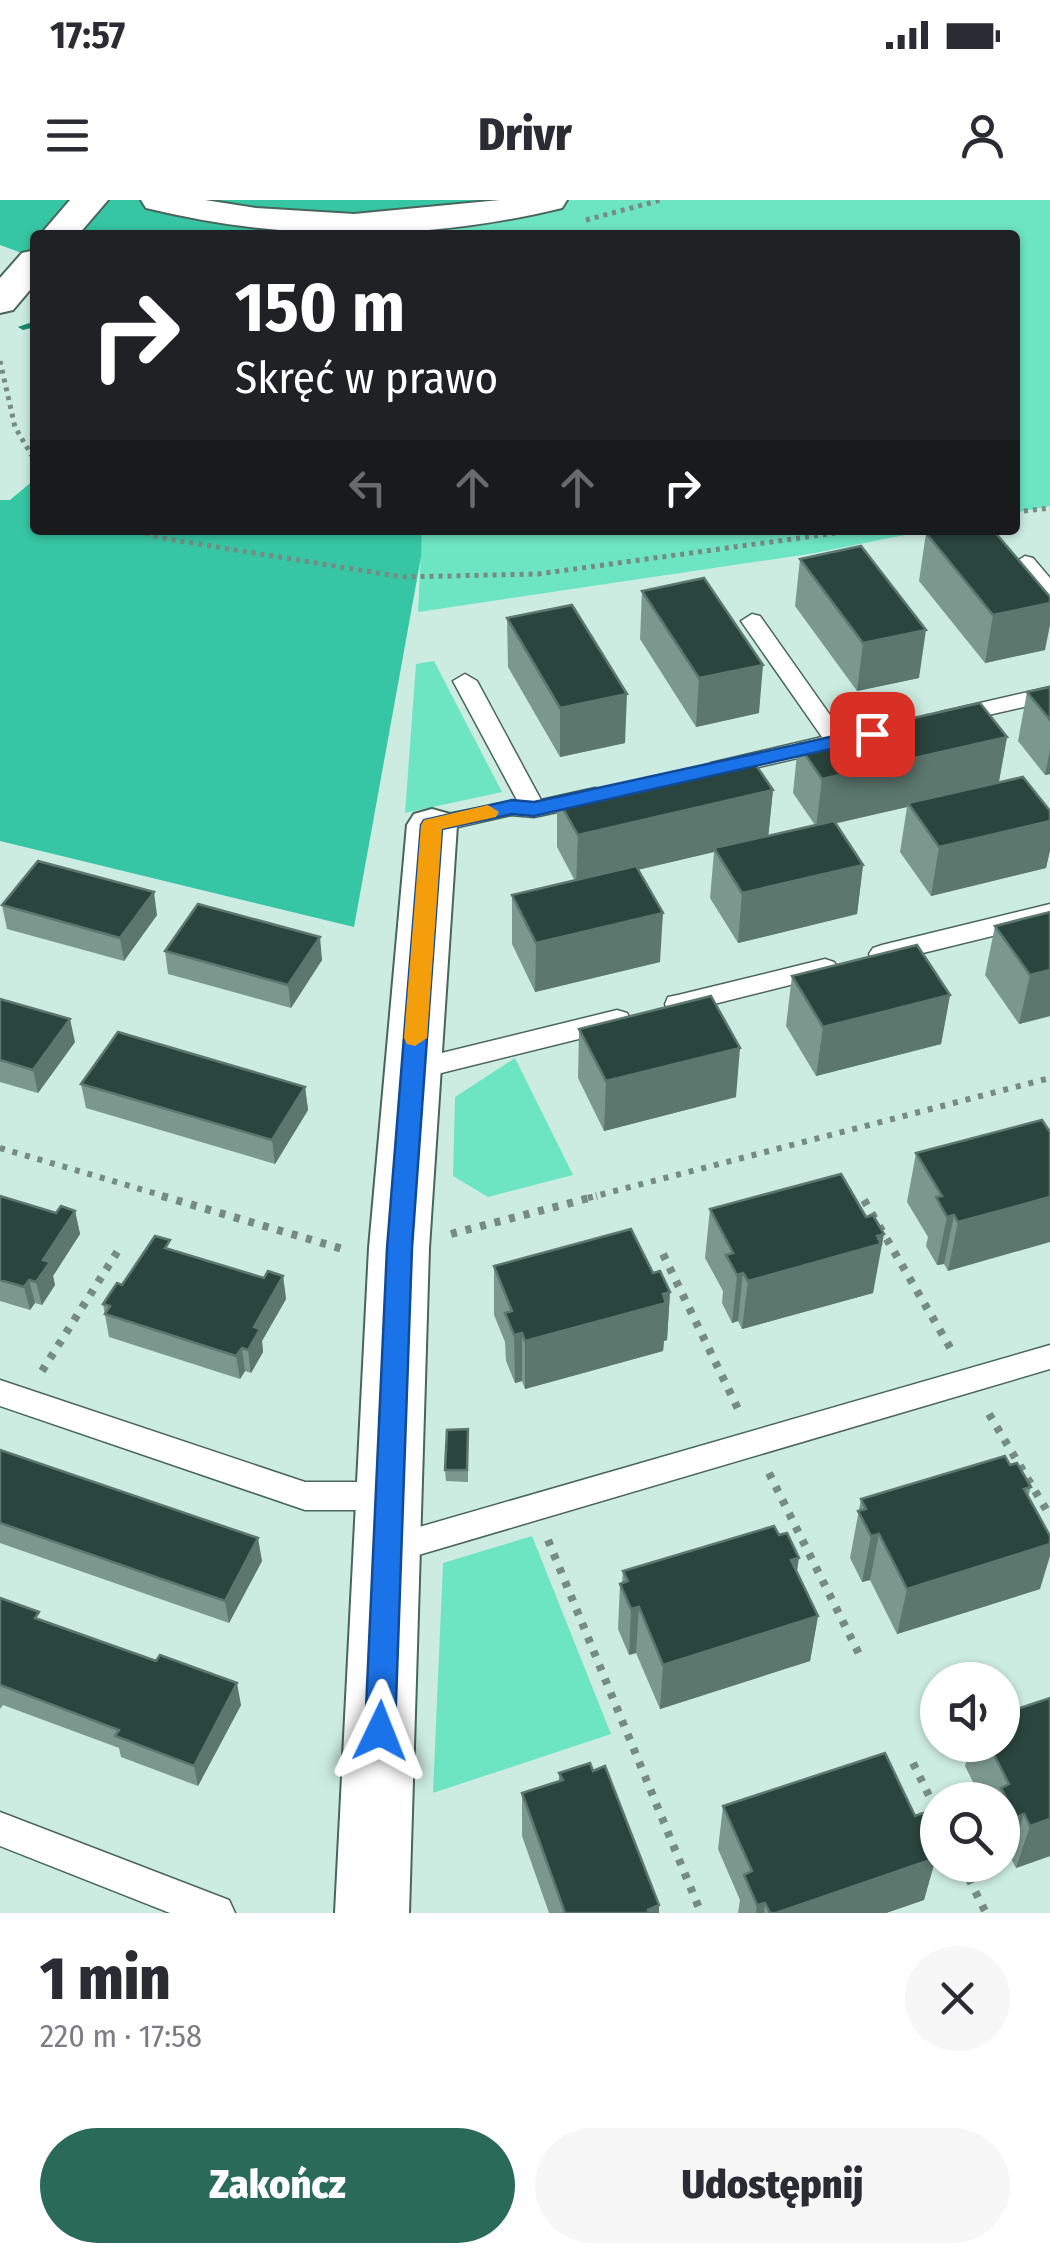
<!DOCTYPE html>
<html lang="pl">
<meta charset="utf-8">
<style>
:root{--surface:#fff;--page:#f7f7f7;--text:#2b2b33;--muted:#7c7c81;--accent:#2a6a59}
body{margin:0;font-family:"Fira Sans Condensed",sans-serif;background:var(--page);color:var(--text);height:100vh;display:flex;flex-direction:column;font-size:38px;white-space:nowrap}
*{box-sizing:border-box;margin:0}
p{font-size:32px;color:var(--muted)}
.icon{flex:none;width:55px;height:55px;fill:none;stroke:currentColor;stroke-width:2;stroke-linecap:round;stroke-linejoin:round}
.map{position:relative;height:1713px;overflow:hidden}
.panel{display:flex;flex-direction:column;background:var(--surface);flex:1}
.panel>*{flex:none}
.hud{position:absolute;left:30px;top:30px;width:990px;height:305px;border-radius:10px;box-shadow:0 2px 8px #0004;background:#202124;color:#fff;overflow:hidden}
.fabs{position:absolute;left:920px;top:1462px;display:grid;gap:20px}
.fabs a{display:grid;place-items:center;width:100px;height:100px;border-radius:50%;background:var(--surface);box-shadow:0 2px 8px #0004;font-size:50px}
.pin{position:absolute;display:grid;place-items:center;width:85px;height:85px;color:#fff;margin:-42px;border-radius:20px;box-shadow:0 5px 15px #0006}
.me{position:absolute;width:110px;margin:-55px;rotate:2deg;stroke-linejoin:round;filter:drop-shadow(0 0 8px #0008)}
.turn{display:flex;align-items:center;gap:35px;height:210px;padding:0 40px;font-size:45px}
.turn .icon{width:130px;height:130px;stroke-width:2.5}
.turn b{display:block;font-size:70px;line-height:85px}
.lanes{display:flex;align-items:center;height:95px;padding:0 40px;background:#0003;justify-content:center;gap:50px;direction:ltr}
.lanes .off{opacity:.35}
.round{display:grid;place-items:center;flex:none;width:105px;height:105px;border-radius:52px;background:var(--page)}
.overview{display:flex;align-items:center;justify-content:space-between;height:170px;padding:0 40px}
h1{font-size:60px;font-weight:800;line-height:75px}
.action{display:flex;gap:20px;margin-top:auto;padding:20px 40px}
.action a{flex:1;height:115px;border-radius:60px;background:var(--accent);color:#fff;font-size:40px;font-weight:800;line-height:115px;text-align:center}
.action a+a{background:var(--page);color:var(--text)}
.status{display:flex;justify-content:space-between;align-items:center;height:70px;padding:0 50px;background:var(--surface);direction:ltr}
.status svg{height:28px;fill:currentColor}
header{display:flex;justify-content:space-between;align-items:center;height:130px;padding:0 40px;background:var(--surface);font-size:45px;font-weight:800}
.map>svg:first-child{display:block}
.green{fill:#6de4c2}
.forest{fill:#37c6a3}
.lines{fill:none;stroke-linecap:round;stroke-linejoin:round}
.stream{fill:#18866d;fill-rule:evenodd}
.service-casing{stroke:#49655c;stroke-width:3}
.minor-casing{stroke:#49655c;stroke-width:4}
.tertiary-casing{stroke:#49655c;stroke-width:4}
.path-far2{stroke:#758b84;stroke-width:5;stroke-dasharray:4 5;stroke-linecap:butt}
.path-far1{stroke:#758b84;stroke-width:6;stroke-dasharray:5 8;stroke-linecap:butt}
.path{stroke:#758b84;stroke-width:8;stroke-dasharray:6 9;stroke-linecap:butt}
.service{fill:#fff;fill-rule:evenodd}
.minor{fill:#fff;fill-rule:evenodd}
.tertiary{fill:#fff;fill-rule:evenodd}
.wall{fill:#7b988f}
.shaded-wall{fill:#5b776e}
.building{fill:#2a453d;stroke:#5b776e;stroke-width:2.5}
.route{fill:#1a73e8;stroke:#114b97;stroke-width:2.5}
.slow{fill:#f59e0b}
</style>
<div class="status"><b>17:57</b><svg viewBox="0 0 49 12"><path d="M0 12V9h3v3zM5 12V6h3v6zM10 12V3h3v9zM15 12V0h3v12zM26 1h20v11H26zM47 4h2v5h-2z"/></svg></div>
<header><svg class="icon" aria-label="menu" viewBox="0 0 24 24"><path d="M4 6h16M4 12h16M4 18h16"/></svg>Drivr<svg class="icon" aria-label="person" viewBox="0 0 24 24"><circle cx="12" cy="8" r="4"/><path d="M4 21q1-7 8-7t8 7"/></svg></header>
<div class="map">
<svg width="1050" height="1713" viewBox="0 0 1050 1713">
<rect width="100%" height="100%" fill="#ccece1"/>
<g class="green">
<polygon points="481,0 1050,0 1050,306 1015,313 1015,35 433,35 454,9"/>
<polygon points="422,330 929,330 815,353 418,412"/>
<polygon points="434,461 502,592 405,613 416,464"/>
<polygon points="515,858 573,975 488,997 453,976 455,897"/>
<polygon points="532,1336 611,1534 433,1593 443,1363"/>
</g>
<g class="forest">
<polygon points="0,0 481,0 454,9 433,35 35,35 35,66 19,52 0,45"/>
<polygon points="35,279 35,330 422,330 421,357 354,727 0,641 0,300 10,300"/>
</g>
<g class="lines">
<polygon class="stream" points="35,121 35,127 23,130 18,127"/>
<defs>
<g id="service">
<polygon points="1025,356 1033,358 1050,378 1050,398 1042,396 1014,363"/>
<polygon points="752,414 760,416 849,542 845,547 720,576 711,573 708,568 711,563 822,537 741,421"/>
<polygon points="465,474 477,481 541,600 595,588 604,590 607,596 604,602 534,617 511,615 432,633 423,631 420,625 423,619 517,600 453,481"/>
<polygon points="1050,487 1050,501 949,524 937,517 941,512"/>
<polygon points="1050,704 1050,722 882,763 873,760 869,754 873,748 882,745"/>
<polygon points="825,759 834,762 838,768 834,774 678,813 668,811 665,804 668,797 678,795"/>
<polygon points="617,810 627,813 631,820 627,827 413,880 403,877 399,870 403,863 413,860"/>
<polygon points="1050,1145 1050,1169 388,1364 376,1360 371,1350 376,1340 388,1336"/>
<polygon points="0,1180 305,1282 390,1282 401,1286 406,1296 401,1306 390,1310 305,1310 0,1206"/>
<polygon points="0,1612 229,1700 235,1713 170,1713 0,1646"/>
</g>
<g id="minor">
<polygon points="70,0 108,0 78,35 40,35"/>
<polygon points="35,50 35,84 13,110 0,113 0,78 22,53"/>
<polygon points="432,609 450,614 457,625 429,1048 409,1713 335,1713 369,1048 407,625 414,614"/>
</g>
<path id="tertiary" d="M141 0H205L256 8 354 14 500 0H567L562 8C422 42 286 42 146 8Z"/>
</defs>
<use href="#service" class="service-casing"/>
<use href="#minor" class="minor-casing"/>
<use href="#tertiary" class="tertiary-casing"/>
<g class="path-far2">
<polyline points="586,20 661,0"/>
<polyline points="0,161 15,227 35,261"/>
<polyline points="1015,312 1050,308"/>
<polyline points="137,330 161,338 403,377 538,374 858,330"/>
</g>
<g class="path-far1">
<polyline points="0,948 171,998"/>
<polyline points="588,998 1050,878"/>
</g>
<g class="path">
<polyline points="162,996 346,1050"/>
<polyline points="864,1000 952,1151"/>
<polyline points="451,1034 597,996"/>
<polyline points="663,1054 740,1213"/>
<polyline points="42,1171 119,1049"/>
<polyline points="989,1214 1050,1316"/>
<polyline points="769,1273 862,1460"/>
<polyline points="548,1340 701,1713"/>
<polyline points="913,1563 938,1614"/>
<polyline points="962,1665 986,1713"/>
</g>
<use href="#service" class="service"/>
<use href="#minor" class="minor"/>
<use href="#tertiary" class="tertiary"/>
</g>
<g class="wall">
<polygon points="926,333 1045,450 985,463 919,381"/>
<polygon points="800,359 919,478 857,491 795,406"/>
<polygon points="642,391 759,513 696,527 640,439"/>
<polygon points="507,418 625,543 560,557 508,467"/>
<polygon points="1050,487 1050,574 1045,575 1018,541 1027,492"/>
<polygon points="1007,537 999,582 1050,611 1050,650 1046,668 931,696 900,652 907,607 835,623 863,665 857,714 738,743 710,698 714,652 638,670 660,762 535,792 512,744 512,695 575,681 557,647 557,598 773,590 768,636 815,625 793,593 798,544"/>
<polygon points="2,705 157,715 124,761 7,729"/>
<polygon points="1050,712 1050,816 1019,824 985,775 995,726"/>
<polygon points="165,751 322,760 291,808 168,774"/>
<polygon points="792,776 950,795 941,844 816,876 786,826"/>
<polygon points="0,799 75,842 38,893 0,882"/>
<polygon points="579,829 736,897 604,931 578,878"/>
<polygon points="81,884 305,887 308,910 275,964 86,908"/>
<polygon points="1042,920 948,1071 944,1064 937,1065 926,1046 928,1037 907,1002 916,953"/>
<polygon points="0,996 56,1013 75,1011 80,1034 53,1076 55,1085 42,1105 35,1103 30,1110 0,1101"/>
<polygon points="710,1009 876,1083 874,1083 873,1093 742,1129 738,1121 732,1123 722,1103 723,1091 705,1058"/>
<polygon points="172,1050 264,1078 283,1076 286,1099 262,1141 263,1152 251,1173 245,1171 240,1179 109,1137 103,1104 122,1085"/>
<polygon points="494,1066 653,1073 670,1092 667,1140 664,1141 663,1151 525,1189 522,1181 515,1183 506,1161 505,1142 494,1115"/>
<polygon points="468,1229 468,1282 446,1281 445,1270"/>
<polygon points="0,1250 262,1361 229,1423 0,1343"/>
<polygon points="1010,1265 1031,1287 1028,1297 1040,1389 897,1434 870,1380 862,1382 850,1358 861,1299"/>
<polygon points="623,1371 797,1372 818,1416 810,1461 660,1509 636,1453 629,1455 618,1429 620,1384 622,1383"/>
<polygon points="0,1398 41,1420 241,1505 198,1586 121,1557 119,1548 3,1505 0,1509"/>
<polygon points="1050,1498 1050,1656 1016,1668 1010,1657 1002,1659 1002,1600 982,1600 965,1566 971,1545 1002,1545"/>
<polygon points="593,1571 659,1713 549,1713 522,1636 522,1593 559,1582 559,1573"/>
<polygon points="723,1606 935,1657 924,1700 886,1713 738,1713 740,1700 718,1649"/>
</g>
<g class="shaded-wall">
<polygon points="1050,403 1050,425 1045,450 985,463 993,415"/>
<polygon points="926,430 919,478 857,491 863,443"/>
<polygon points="763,465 759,513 696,527 699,478"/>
<polygon points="627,494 625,543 560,557 560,508"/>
<polygon points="1007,537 998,586 908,603 907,607 816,628 822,579"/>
<polygon points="1050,550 1050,574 1045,575"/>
<polygon points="773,590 768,639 714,648 714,652 576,684 578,635"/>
<polygon points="1050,621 1050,650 1046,668 931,696 939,647"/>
<polygon points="863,665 857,714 738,743 742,693"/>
<polygon points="154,692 157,715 124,761 120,738"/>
<polygon points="663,713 660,762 535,792 536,743"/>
<polygon points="320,737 322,760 291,808 288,785"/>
<polygon points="1050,770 1050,816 1019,824 1030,775"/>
<polygon points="950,795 941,844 816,876 823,827"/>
<polygon points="70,819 75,842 38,893 33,870"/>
<polygon points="740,848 736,897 604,931 606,881"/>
<polygon points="305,887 308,910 275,964 272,940"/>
<polygon points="1050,997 1050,1042 948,1071 958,1022"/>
<polygon points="75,1011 80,1034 53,1076 55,1085 42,1105 36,1082 43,1060"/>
<polygon points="954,1015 944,1064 937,1065 947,1017"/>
<polygon points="884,1034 873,1093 742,1129 748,1081"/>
<polygon points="743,1073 738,1121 732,1123 737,1075"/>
<polygon points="283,1076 286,1099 262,1141 263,1152 251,1173 248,1150 254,1127"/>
<polygon points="29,1080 35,1103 30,1110 24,1087"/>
<polygon points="670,1092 667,1140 664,1141 663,1151 525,1189 525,1141"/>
<polygon points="522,1133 522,1181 515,1183 514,1135"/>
<polygon points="242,1148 245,1171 240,1179 236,1156"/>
<polygon points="879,1334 870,1380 862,1382 871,1336"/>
<polygon points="258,1338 262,1361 229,1423 225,1401"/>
<polygon points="1050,1344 1050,1356 1040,1389 897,1434 907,1389"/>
<polygon points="799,1358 792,1404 791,1360"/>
<polygon points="639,1407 636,1453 629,1455 631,1409"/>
<polygon points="818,1416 810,1461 660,1509 663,1465"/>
<polygon points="237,1483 241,1505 198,1586 194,1566"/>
<polygon points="1024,1614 1010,1657 1002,1659 1016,1617"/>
<polygon points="1050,1619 1050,1656 1016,1668 1030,1626"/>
<polygon points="938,1644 936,1658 924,1700 886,1713 776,1713"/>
<polygon points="765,1703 764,1713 756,1713 757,1705"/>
<polygon points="659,1705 659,1713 648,1713 648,1710"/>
</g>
<g class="building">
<polygon points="940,330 993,330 1050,397 1050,403 993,415 926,333"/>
<polygon points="861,346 926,430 863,443 800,359"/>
<polygon points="704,378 763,465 699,478 642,391"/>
<polygon points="572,405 627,494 560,508 507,418"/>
<polygon points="1050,487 1050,520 1027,492"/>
<polygon points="980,503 1007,537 822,579 798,544"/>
<polygon points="749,555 773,590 578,635 557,598"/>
<polygon points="1023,577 1050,611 1050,621 939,647 908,603"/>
<polygon points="834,621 863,665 742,693 714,648"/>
<polygon points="38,661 154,692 120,738 2,705"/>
<polygon points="636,666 663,713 536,743 512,695"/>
<polygon points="198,704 320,737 288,785 165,751"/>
<polygon points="1050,712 1050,770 1030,775 995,726"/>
<polygon points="917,745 950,795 823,827 792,776"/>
<polygon points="711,796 740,848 606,881 579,829"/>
<polygon points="0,799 70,819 33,870 0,860"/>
<polygon points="118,832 305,887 272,940 81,884"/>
<polygon points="1042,920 1050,932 1050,997 958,1022 954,1015 947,1017 936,997 942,996 916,953"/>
<polygon points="841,974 866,1017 873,1015 884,1034 877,1036 881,1044 748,1081 743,1073 737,1075 726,1055 733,1053 710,1009"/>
<polygon points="0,996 56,1013 61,1006 75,1011 43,1060 50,1062 36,1082 29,1080 24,1087 0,1080"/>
<polygon points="631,1029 653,1073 660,1071 670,1092 663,1094 666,1103 525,1141 522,1133 514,1135 505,1113 512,1111 494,1066"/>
<polygon points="155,1036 170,1040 165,1048 264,1078 268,1071 283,1076 254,1127 260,1129 248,1150 242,1148 236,1156 105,1114 110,1106 103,1104 117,1083 122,1085"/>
<polygon points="468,1229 467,1270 445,1270 447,1230"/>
<polygon points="0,1250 258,1338 225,1401 0,1323"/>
<polygon points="1005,1256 1010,1265 1017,1263 1031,1287 1024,1289 1050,1336 1050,1344 907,1389 879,1334 871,1336 858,1311 866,1309 861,1299"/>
<polygon points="774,1326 779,1335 787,1333 799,1358 791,1360 818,1416 663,1465 639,1407 631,1409 620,1384 628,1381 623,1371"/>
<polygon points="0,1398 39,1412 35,1418 156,1461 160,1455 237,1483 194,1566 115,1536 119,1530 0,1485"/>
<polygon points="1050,1498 1050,1619 1030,1626 1024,1614 1016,1617 1001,1588 1009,1584 989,1545 1002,1545 1002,1514"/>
<polygon points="885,1553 915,1616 923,1613 938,1640 938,1644 930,1647 936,1658 776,1713 770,1713 765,1703 757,1705 744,1675 752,1671 723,1606"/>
<polygon points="590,1563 593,1571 605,1566 659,1705 648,1710 649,1713 565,1713 522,1593 563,1580 559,1573"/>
</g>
<polygon class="route" points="872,528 882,534 879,538 534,616 512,614 442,629 412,1048 395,1531 390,1541 380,1545 370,1541 365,1531 387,1048 421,625 424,620 512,600 534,602"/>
<polygon class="slow" points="488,605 499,612 496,617 442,629 427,838 415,846 407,844 404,838 421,625 424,620"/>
</svg>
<div class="fabs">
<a><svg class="icon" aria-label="sound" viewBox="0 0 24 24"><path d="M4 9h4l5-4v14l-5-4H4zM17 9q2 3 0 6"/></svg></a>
<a><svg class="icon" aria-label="search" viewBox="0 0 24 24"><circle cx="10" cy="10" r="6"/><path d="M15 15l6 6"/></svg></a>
</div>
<div class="pin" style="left:872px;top:534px;background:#d93025"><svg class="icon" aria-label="arrive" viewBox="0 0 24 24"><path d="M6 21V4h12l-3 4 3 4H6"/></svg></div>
<svg class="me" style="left:380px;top:1531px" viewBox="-20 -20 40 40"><path d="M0-17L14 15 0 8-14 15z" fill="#1a73e8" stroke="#fff" stroke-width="4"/></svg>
<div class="hud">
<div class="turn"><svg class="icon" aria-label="right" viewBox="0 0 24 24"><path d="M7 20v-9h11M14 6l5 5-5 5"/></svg><div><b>150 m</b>Skręć w prawo</div></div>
<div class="lanes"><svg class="icon off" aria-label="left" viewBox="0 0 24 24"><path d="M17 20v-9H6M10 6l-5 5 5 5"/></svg><svg class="icon off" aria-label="ahead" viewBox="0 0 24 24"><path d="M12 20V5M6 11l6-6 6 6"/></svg><svg class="icon off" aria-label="ahead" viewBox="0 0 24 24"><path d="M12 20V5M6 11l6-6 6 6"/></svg><svg class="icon" aria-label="right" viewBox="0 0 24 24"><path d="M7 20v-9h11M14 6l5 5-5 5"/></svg></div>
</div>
</div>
<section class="panel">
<div class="overview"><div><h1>1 min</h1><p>220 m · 17:58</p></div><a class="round"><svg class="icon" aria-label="close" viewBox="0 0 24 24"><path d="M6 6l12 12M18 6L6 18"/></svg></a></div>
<div class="action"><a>Zakończ</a><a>Udostępnij</a></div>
</section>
